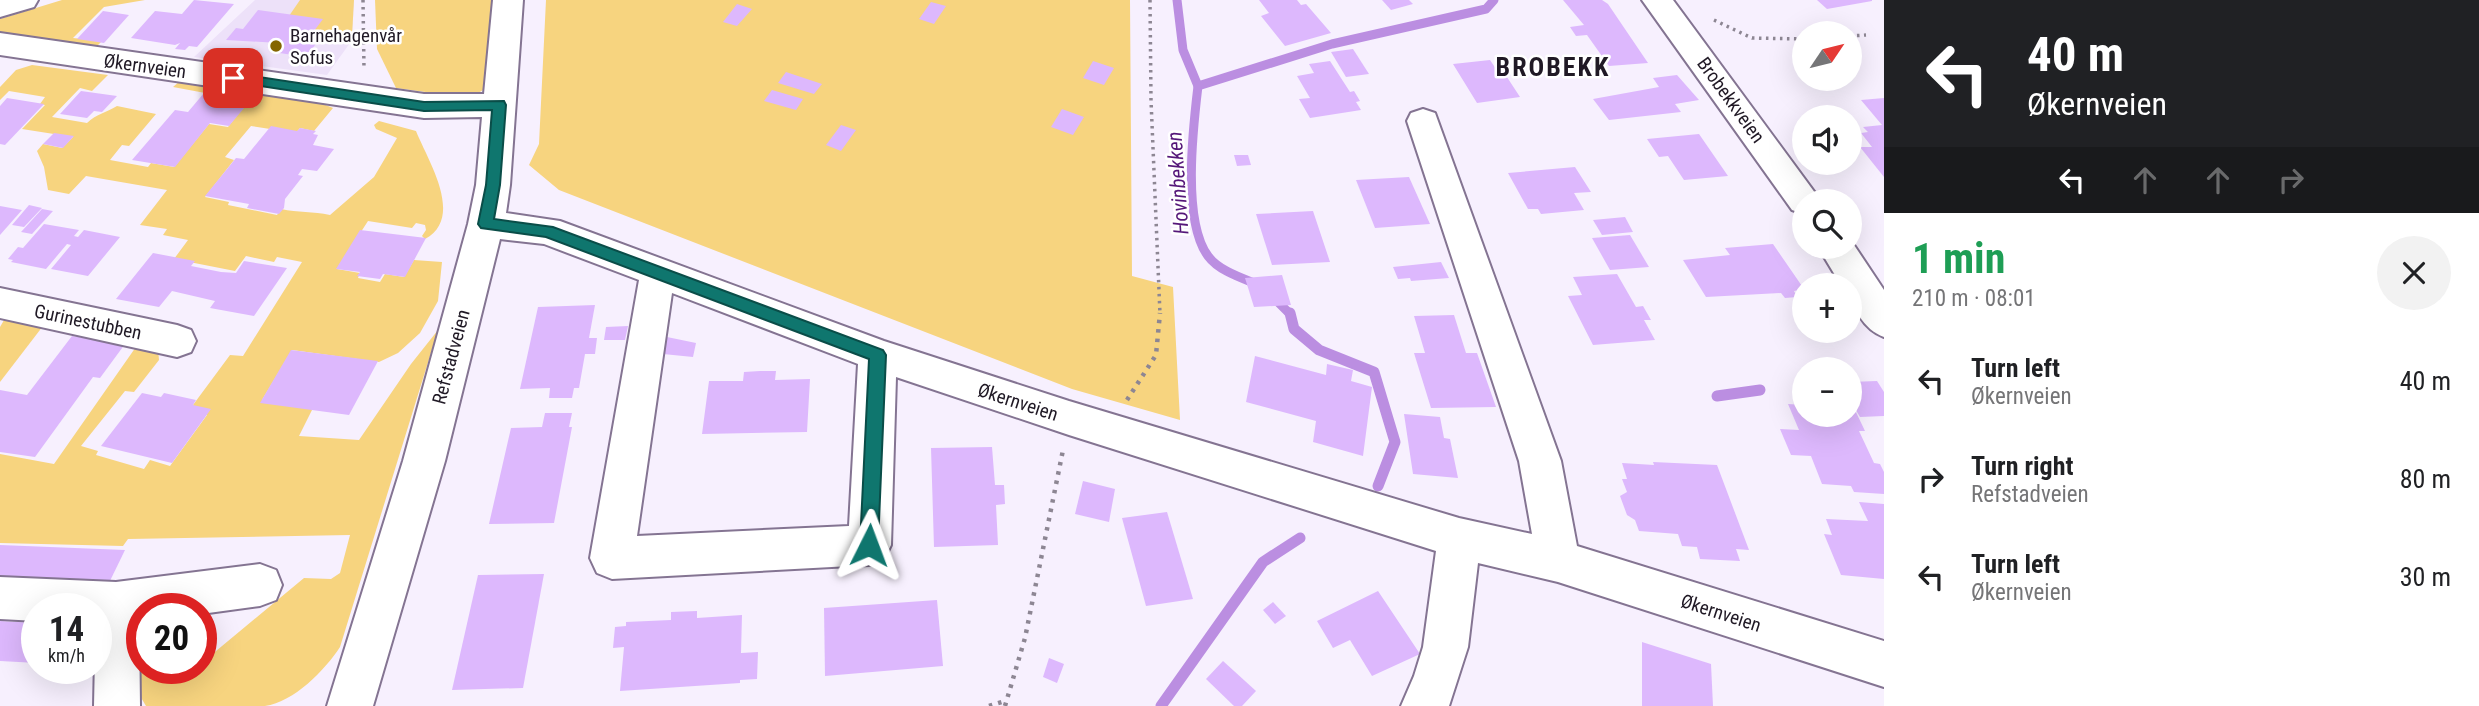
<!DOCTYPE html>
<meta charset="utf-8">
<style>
:root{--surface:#fff;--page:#f2f2f2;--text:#202124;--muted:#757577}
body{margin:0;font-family:"Roboto Condensed",sans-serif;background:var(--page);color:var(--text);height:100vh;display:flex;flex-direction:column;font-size:26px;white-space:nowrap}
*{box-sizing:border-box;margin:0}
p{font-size:23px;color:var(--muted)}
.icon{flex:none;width:38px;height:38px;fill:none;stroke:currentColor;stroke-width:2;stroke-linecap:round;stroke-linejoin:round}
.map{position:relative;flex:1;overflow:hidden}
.side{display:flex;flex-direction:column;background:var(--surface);width:595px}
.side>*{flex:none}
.top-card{background:#202124;color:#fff;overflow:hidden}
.needle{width:46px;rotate:55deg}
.tools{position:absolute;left:1792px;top:21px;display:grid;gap:14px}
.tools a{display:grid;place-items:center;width:70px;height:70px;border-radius:50%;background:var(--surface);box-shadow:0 7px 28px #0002;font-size:35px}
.speed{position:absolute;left:21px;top:593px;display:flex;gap:14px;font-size:35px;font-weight:700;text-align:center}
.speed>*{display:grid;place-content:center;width:91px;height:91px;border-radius:50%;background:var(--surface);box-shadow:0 7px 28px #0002;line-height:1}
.speed small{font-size:18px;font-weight:400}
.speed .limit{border:10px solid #d22;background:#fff;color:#111}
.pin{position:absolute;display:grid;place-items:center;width:60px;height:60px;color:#fff;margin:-30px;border-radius:14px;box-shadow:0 4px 10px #0006}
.me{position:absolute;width:77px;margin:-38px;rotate:3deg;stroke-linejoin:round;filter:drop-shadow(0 0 5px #0008)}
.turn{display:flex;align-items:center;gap:24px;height:147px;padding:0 28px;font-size:32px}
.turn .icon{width:91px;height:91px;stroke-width:2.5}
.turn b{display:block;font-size:49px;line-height:60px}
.lanes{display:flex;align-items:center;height:66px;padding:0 28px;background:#0003;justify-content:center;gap:35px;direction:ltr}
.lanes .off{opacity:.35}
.round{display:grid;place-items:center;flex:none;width:74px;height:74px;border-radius:37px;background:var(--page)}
.headline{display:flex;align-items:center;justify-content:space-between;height:119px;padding:0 28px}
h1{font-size:42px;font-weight:700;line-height:52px;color:#1e9e55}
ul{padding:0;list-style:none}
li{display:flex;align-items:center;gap:21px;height:98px;padding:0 28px}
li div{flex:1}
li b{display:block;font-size:26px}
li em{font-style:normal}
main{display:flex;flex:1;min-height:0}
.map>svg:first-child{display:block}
.built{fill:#ede1f9}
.green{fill:#f7d47f}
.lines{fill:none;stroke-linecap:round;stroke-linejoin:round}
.stream-far1{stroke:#bb8ee1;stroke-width:9}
.stream{stroke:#bb8ee1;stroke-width:11}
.building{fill:#ddb8fd}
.minor-casing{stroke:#847492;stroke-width:4}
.path-far1{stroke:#8d8693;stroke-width:3.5;stroke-dasharray:2.5 4.5;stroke-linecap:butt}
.path{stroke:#8d8693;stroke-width:4.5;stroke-dasharray:3.5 6;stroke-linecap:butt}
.minor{fill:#fff;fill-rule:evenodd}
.route{fill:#0f766e;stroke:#0a4d48;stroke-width:2}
.poi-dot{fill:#846500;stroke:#fff;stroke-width:2.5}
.labels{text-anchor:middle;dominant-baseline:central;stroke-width:5;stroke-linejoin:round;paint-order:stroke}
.poi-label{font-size:19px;fill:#201925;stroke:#fff;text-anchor:start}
.street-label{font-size:19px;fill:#201925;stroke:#fff}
.water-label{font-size:21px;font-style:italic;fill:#551779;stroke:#fff}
.district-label{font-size:26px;font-weight:bold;letter-spacing:2px;fill:#201925;stroke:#fff}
</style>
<main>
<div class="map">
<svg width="1884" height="706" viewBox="0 0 1884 706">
<rect width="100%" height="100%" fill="#f7f0fe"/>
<polygon class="built" points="255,0 354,0 352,35 355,36 327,75 194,57"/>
<g class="green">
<polygon points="62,0 145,0 104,7 73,38 102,41 96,47 0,33 0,19"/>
<polygon points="300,0 354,0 352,36 311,32 289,16"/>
<polygon points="375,0 492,0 487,80 483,90 470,98 396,88 377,49"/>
<polygon points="546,0 1130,0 1132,276 1173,287 1180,420 1072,389 559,190 529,165 539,144"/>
<path d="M32 65 108 75 92 91 80 88 52 117 87 123C96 114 106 113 117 106L156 114 129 146 122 145 110 160 148 167 151 163 174 167 209 124 228 127 248 101 173 87 180 81 311 99 333 108 314 131 300 128 296 133 251 126 225 157 234 160 205 197 229 202 228 205 277 215 281 209C298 213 313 211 330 215L374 177 397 138 376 129 374 125 379 121 416 131C428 161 465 217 425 239L422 236 426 230 425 225 416 223 412 228 368 221 337 269 360 273 358 278 380 282 385 274 404 277 414 260 442 262 438 301 420 333 398 353 379 362 292 350 262 400 313 408 299 436 359 440 411 364 438 330 340 647C325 670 294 702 265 706 229 706 183 706 146 706L133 684 137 631 142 629V668H201V656H210L304 578 331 579 340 573 350 535 128 539 123 546 0 543V454L54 464 138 344 158 349 159 360 134 392 125 391 81 446 98 451 96 455 144 469 150 460 170 466 207 415 190 409 230 355 243 356 302 262 277 257 274 262 246 256 235 271 174 259 188 240 163 235 167 229 140 225 167 190 86 176 69 194 48 190 44 167 37 151 43 144 62 148 73 137 22 129 45 105 40 104 45 97 9 91 0 100V87L16 70Z"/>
<polygon points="7,315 43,326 0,382 0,327"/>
</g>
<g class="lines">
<g class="stream-far1">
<polyline points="1177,0 1183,50 1198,86"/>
<path d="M1259 285C1242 278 1219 271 1208 256 1182 221 1193 128 1198 86L1332 44 1486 9 1494 0"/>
<polyline points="1274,298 1290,314"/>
</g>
<g class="stream">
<polyline points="1290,313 1294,329 1319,350 1374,372 1395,442 1378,486"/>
<polyline points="1717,396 1760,390"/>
<polyline points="1161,706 1263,562 1300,538"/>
</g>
</g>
<g class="building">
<polygon points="194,0 234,4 197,47 189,46 185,50 175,49 180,43 175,45 131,38 155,11 182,14"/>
<polygon points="1259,0 1297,0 1301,5 1306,4 1331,33 1285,46 1261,16 1269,13"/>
<polygon points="1382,0 1409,0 1413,4 1391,10"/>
<polygon points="1563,0 1602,0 1608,4 1648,63 1609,66 1587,35 1576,36 1570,27 1584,25"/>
<polygon points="1817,0 1872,0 1872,1 1827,9"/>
<polygon points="931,2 946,6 934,24 919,19"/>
<polygon points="737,4 752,9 737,26 723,22"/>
<polygon points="258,10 323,19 305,43 315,45 306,57 273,52 279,43 226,40 236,28 243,29"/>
<polygon points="103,11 129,15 104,43 77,39"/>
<polygon points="1353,49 1369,74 1346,77 1331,52"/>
<polygon points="1490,60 1498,72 1503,71 1520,97 1477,103 1453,64"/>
<polygon points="1093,61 1114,68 1104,85 1083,78"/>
<polygon points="1330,61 1350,92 1354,91 1360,101 1356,102 1361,110 1310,118 1299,99 1310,98 1297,76 1314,73 1309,64"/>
<polygon points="786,72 822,84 814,94 778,83"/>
<polygon points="1677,75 1699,100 1675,104 1681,112 1609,120 1593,99 1659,87 1653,78"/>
<polygon points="772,90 803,99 796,110 764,101"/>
<polygon points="81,91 117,96 102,112 94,111 87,118 60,114"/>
<polygon points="204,93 250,101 229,126 210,123 175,167 132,160 175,110 188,112"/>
<polygon points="7,98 44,104 5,145 0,144 0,106"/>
<polygon points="1884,98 1884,177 1860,147 1872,147 1861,133 1868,132 1863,127 1882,125 1861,100"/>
<polygon points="1062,109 1084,117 1073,135 1051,127"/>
<polygon points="841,125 856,130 841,151 826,145"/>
<polygon points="271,126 297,131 300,128 316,131 313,134 318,135 313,145 334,149 317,171 302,169 298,175 303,176 285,199 284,208 279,214 247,208 249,204 205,196 236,158 244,159"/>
<polygon points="54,133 74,136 63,148 43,144"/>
<polygon points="1699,134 1728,176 1684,180 1668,156 1659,157 1647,139"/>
<polygon points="1234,155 1248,155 1251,165 1237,166"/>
<polygon points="1575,167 1591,192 1574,193 1584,210 1541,214 1538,209 1528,209 1508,173"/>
<polygon points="1409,177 1430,224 1375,228 1356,180"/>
<polygon points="29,205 42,208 24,227 12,225"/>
<polygon points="0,206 22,210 0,235"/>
<polygon points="42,209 53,211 32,234 21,232"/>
<polygon points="1313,211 1330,262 1272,265 1256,214"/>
<polygon points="1625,217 1633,232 1602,235 1593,220"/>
<polygon points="44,224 79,230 74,236 78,237 84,230 120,237 88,276 51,269 71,245 67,244 46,269 11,262 13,260 8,259 18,247 23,248"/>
<polygon points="360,230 426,238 405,277 383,274 380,279 357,276 360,272 336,269"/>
<polygon points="1630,235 1649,267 1610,270 1592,238"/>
<polygon points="1773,244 1804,289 1794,291 1797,297 1785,298 1781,293 1706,297 1683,260 1730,255 1725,248"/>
<polygon points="153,253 195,261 191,266 221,272 236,273 244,261 287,268 254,316 210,308 215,301 172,291 159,307 116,299"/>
<polygon points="1441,262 1449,278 1411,281 1410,278 1398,279 1393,267"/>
<polygon points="1617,274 1636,307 1643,306 1651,320 1644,320 1655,340 1593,345 1568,296 1582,295 1573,277"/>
<polygon points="1282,275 1291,305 1254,307 1245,278"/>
<polygon points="595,305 589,338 597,338 595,354 585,354 579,388 574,388 572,398 549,398 550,388 520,389 538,307"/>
<polygon points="1454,315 1466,353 1477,353 1496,407 1431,408 1414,353 1425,353 1414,316"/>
<polygon points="628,326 625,340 604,340 606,327"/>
<polygon points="72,336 125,344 100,378 93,377 35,457 0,452 0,390 27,395"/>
<polygon points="667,337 696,343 693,357 663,354"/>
<polygon points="291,350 378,361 349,415 260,403"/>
<polygon points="1255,356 1326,375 1327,364 1353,370 1351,381 1372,387 1363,456 1313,442 1316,421 1246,402"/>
<polygon points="760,371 776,371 775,380 810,379 807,432 702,434 709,381 743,381 744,372"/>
<polygon points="1877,381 1884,392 1884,416 1860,417 1850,400 1850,382"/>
<polygon points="142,393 161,397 164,393 196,400 193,405 211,409 172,463 101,446"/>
<polygon points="1788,404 1804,405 1804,415 1850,415 1850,408 1854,408 1865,431 1859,431 1867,448 1874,463 1880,464 1884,472 1884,494 1854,492 1851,486 1822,484 1811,456 1791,455 1780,429 1799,430"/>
<polygon points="545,413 572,413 569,427 572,427 554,523 489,524 511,428 542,427"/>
<polygon points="1404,414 1440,417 1444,438 1450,439 1458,478 1413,474"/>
<polygon points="992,447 995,485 1004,485 1005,504 996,505 998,545 934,547 931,448"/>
<polygon points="1653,462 1717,465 1749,550 1736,549 1740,561 1700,559 1697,547 1682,546 1678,534 1639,531 1635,520 1627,515 1620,496 1627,492 1622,479 1627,479 1622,463 1654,465"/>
<polygon points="1083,481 1115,489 1109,522 1075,514"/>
<polygon points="1859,502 1884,504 1884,579 1841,575 1824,534 1832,535 1826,519 1868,521"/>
<polygon points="1167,512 1193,599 1146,606 1122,518"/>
<polygon points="0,545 125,550 108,585 0,580"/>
<polygon points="544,574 523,688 452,690 478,575"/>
<polygon points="1378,591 1420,654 1372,676 1350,640 1333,648 1317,621"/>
<polygon points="937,600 943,666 825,676 824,608"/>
<polygon points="1273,602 1286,616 1275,624 1263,610"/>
<polygon points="697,611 697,618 742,615 741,653 758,652 757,679 740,680 740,683 620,691 624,647 613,648 615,627 626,626 626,622 671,620 671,612"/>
<polygon points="0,621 37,623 37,663 0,661"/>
<polygon points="1642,642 1711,664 1713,706 1642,706"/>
<polygon points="1049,658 1064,664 1057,683 1043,677"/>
<polygon points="1223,661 1256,691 1242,706 1234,706 1206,679"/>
</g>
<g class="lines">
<defs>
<g id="minor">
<polygon points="0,0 38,0 34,7 0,17"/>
<path d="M493 0H523L510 185 506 213 560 221 884 341 1069 401 1459 518 1532 534 1519 461 1407 121 1411 113 1423 109 1435 113 1561 461 1577 546 1884 641V687L1558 582 1478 563 1468 647 1449 706H1401L1414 676 1423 647 1436 551 1069 435 896 377 891 545 884 559 869 565 612 579 597 573 590 558 639 280 544 244 500 239 445 461 373 706H327L403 461 468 224 476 185 482 117 424 118 0 55V33L424 94H484ZM672 293 858 364 849 526 637 536Z"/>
<polygon points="1642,0 1673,0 1821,201 1804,201 1804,214 1792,210"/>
<path d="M1850 239 1884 290V337C1864 330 1850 306 1850 285H1841L1818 247H1850Z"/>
<polygon points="0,288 177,325 191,330 196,341 191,352 177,357 0,318"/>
<polygon points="260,564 276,570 282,585 276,600 260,606 201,614 201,609 142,609 142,622 139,623 140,706 94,706 96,609 37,609 37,621 0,619 0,577 116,582"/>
</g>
</defs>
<use href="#minor" class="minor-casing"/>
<g class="path-far1">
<polyline points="363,0 364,69"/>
<polyline points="1150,0 1151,100 1160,314"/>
<polyline points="1714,20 1752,38 1804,39"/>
<polyline points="1850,36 1866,35"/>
</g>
<g class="path">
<polyline points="1127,400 1156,355 1160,313"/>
<polyline points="989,706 1005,701"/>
<polyline points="1005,706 1025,638 1063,450"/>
</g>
<use href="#minor" class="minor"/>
</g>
<polygon class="route" points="233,73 424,102 504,101 506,105 500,185 494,219 553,227 883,350 886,355 878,545 875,551 869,554 863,551 860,545 869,359 546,237 481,228 478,224 486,185 492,110 424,111 228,81 228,75"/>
<circle class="poi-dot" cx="276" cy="46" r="7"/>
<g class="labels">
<g class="poi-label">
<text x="290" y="35">Barnehagenvår<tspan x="290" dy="22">Sofus</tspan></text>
</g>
<g class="street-label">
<text transform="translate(145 66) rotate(8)">Økernveien</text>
<text transform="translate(1731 100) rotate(54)">Brobekkveien</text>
<text transform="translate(88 322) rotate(12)">Gurinestubben</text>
<text transform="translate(451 357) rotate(-75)">Refstadveien</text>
<text transform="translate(1018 402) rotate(18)">Økernveien</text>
<text transform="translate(1721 613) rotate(18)">Økernveien</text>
</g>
<g class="water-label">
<text transform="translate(1178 183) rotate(-94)">Hovinbekken</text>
</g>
<g class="district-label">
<text x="1553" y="67">BROBEKK</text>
</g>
</g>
</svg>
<div class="tools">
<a><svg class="needle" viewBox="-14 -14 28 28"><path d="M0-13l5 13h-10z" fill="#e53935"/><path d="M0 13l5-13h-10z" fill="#757577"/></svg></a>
<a><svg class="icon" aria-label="sound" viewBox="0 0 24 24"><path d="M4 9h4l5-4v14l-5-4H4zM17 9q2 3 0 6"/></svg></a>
<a><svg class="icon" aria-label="search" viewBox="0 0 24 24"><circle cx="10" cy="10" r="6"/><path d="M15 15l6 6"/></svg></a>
<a>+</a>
<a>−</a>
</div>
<div class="speed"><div>14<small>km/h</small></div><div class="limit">20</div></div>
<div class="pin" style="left:233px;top:78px;background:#d93025"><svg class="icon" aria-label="arrive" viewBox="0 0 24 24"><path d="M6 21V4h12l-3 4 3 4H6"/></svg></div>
<svg class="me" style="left:869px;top:545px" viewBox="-20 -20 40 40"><path d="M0-17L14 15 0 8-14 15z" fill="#0f766e" stroke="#fff" stroke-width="4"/></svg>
</div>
<section class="side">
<div class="top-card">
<div class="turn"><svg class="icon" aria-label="left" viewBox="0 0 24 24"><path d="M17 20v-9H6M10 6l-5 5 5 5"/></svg><div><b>40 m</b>Økernveien</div></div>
<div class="lanes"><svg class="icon" aria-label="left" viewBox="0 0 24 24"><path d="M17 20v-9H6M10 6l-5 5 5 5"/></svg><svg class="icon off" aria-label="ahead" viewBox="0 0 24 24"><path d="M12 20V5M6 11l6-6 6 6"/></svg><svg class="icon off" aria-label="ahead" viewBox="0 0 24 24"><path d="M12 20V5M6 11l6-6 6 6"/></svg><svg class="icon off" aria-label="right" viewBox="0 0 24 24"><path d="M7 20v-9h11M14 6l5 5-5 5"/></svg></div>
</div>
<div class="headline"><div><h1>1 min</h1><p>210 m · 08:01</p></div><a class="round"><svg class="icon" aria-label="close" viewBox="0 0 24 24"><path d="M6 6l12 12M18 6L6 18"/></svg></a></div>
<ul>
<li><svg class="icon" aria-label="left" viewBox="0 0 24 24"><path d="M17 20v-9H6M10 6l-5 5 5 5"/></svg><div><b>Turn left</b><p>Økernveien</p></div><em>40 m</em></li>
<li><svg class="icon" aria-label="right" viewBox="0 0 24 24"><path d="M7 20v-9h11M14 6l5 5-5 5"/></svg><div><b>Turn right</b><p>Refstadveien</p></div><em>80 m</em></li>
<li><svg class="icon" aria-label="left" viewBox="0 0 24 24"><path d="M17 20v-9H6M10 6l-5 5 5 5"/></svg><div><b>Turn left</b><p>Økernveien</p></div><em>30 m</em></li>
</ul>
</section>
</main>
